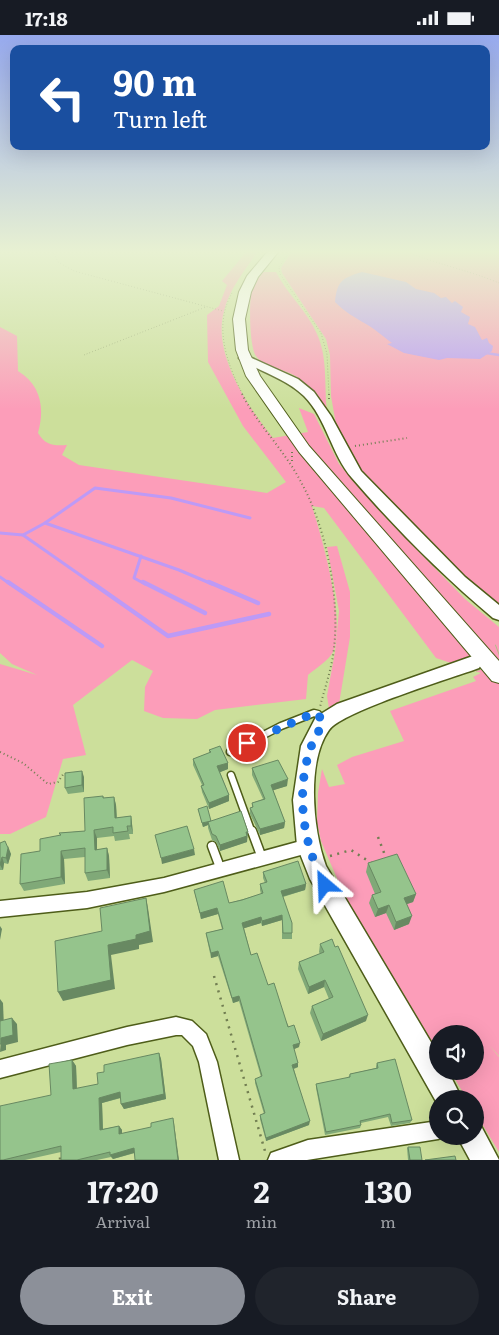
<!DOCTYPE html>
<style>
:root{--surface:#171b24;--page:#20242c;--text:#f1f3f6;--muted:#9ea1a6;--accent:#8c9099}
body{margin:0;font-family:Literata,serif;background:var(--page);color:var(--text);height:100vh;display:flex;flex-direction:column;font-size:19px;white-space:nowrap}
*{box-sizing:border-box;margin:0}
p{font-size:16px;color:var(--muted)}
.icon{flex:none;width:28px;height:28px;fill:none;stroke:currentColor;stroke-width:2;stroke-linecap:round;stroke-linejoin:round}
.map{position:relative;height:1125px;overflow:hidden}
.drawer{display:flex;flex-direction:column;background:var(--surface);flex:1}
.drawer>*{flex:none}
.top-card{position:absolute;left:10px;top:10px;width:480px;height:105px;border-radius:10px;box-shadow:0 5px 20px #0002;background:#1a4fa0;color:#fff;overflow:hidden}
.controls{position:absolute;left:429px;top:990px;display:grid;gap:10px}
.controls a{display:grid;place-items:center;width:55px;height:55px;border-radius:50%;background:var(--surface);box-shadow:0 5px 20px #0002;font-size:25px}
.pin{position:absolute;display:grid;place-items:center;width:42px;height:42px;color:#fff;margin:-21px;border:2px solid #fff;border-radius:50%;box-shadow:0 1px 5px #0007}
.me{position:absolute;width:55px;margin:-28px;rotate:334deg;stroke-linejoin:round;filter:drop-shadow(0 0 4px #0008)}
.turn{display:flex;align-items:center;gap:18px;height:105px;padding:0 20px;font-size:22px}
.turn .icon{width:65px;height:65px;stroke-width:2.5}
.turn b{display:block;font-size:35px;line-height:42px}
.eta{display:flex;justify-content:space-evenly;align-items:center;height:85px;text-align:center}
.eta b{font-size:30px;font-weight:700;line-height:35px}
.cta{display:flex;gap:10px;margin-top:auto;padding:10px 20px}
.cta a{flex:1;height:58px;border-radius:30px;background:var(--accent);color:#fff;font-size:20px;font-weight:700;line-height:58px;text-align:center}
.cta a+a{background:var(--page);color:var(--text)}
.status{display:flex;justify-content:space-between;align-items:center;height:35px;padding:0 25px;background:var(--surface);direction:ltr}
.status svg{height:14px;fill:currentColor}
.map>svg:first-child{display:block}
.green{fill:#fc9db9}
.water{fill:#bd9af6}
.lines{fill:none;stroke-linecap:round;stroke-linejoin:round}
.stream-far2{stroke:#bd9af6;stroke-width:2.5}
.stream-far1{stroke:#bd9af6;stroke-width:3}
.stream{stroke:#bd9af6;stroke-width:4.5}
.secondary-tunnel{stroke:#afc084;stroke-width:18;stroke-dasharray:18 9;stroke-linecap:butt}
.lane-far1-casing{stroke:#4e5d19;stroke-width:9}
.lane-casing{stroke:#4e5d19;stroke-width:11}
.street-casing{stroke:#4e5d19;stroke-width:3}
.secondary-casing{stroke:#4e5d19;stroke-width:3}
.primary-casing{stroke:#4e5d19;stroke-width:2}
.path-far2{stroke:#727e52;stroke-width:1;stroke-dasharray:0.5 2.5;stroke-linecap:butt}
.path-far1{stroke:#727e52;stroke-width:2;stroke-dasharray:1 3;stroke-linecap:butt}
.path{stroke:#727e52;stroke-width:2.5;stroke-dasharray:2 5.5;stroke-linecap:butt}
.lane-far1{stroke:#fff;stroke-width:6}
.lane{stroke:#fff;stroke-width:8}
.street{fill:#fff;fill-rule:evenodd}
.secondary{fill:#fff;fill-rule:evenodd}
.primary{fill:#fff;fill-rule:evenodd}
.wall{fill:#80a978}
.shaded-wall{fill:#688962}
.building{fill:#95c48c;stroke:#688962}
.route{stroke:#1a73e8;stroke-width:9;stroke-dasharray:0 16.2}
</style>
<div class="status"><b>17:18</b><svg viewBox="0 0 49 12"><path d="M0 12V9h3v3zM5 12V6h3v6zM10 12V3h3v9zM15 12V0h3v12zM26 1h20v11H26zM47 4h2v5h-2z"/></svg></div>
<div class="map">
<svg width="499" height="1125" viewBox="0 0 499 1125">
<rect width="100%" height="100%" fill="#ccdf9b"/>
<g class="green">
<path d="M247 216H258C246 234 229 254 224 276 212 318 247 371 273 403L308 397 299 373 314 379 339 429 388 485 465 564 499 592V1021L489 1010 499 1022V1117L475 1077V1064H467L450 1036H475V999H438L437 1015 345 862 321 806 317 787 318 758 322 734 329 752 345 749 337 730 352 722 404 706 390 676 476 646 473 642 481 638 436 623 324 473 312 471C322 504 346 585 333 617 329 625 315 634 308 640L306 664 215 675 197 684 163 683 144 676 145 652 153 636 132 625 73 670 86 720 63 724 46 782 10 799H0V629L37 640 12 629 0 618V292L17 301 18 336C41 350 45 373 38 398 45 410 53 411 67 410L62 420 79 430 267 458 286 447 243 391 208 327 207 280 219 271 227 250 222 246Z"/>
<polygon points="292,216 499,216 499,570 471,552 365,444 348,411 343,412 337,395 331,361 330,320 326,304 282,238 281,233"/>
<path d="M263 237H276C287 259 308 277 317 299 328 323 324 351 327 376 318 364 310 351 297 342 285 334 265 333 256 321 249 311 249 265 252 253 254 248 260 242 263 237Z"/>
<polygon points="337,511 350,557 350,602 339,669 329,673 327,661 335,617 339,576 327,512"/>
</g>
<path class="water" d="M362 237 406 247 416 254 434 258 441 263 446 262 452 268 455 266 463 272 461 277 470 282 468 289 475 292 482 305 487 303 489 308 493 311 492 316 480 324 447 323 439 325 404 318 387 309 392 308C384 302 375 294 366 289 354 282 345 277 335 267 337 245 343 243 362 237Z"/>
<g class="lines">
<polyline class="stream-far2" points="486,318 499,320"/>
<g class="stream-far1">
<polyline points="45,488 179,535 212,549"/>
<polyline points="0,498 23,500 45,488 95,453 171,463 250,483"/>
<polyline points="23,500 93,549"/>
<polyline points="141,521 134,543 145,549"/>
<polyline points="0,542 10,549"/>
</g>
<g class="stream">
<polyline points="8,547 102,611"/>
<polyline points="91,547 168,601 269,579"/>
<polyline points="143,547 205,578"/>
<polyline points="209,547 258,568"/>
</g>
<polyline class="secondary-tunnel" points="473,628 499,618"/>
<defs>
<g id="lane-far1">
<polyline points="230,717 281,691 314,678 318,679 322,687"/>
<polyline points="231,740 252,798"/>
</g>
<g id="lane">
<polyline points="252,796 262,823"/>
<polyline points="212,811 221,835"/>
</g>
<g id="street">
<polygon points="308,804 313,806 315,811 313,816 308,818 164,857 87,873 0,882 0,866 87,857 164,843"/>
<polygon points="176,982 192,986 206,999 217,1027 239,1125 219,1125 199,1027 193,1011 182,1000 176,1000 127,1010 0,1043 0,1025 127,992"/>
<polygon points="438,1086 438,1101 445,1101 438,1104 307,1125 268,1125 271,1118 308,1105"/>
</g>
<g id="secondary">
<path d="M245 320 298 344 314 357 331 381 361 436 465 542 499 570V585L493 583C443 541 395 493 352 443 331 419 327 384 304 361 286 344 262 337 241 325L239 323Z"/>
<path d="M473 621 479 623 482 628 479 633C452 643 343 676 329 695 306 727 313 796 326 831L438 1019V1036H448L462 1064H438V1070L310 844 297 811 293 765 301 711 316 682 337 669Z"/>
<polygon points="475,1089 481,1091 499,1125 470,1125 457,1101 475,1101"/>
</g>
<polygon id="primary" points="268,216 279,216 258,242 251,257 245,284 248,315 260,341 309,411 499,626 499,648 492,646 299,417 246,341 236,315 233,284 239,257 247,241"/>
</defs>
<use href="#lane-far1" class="lane-far1-casing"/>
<use href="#lane" class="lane-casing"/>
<use href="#street" class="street-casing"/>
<use href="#secondary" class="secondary-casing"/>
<use href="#primary" class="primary-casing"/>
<g class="path-far2">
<polyline points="53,216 58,227 74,236 223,276"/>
<polyline points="290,216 279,232 280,239 321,298 327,319 329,360"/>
<path d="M405 216C436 229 468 235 499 248"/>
<path d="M232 258C213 291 227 329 243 360"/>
<polyline points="84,320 206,272"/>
</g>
<g class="path-far1">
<path d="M242 359C258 390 285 416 301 447 326 492 340 562 334 613 332 633 325 652 320 672"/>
<polyline points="329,359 329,366"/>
<polyline points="355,411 407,403"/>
<polyline points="292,417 292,427"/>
<polyline points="0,717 23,728 48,749 58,747 64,738"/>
</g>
<g class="path">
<polyline points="378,802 386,823"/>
<polyline points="330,821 351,815 373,829"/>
<polyline points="214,941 265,1116"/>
<polyline points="60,1115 60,1125"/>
</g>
<use href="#lane-far1" class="lane-far1"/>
<use href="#lane" class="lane"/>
<use href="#street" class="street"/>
<use href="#secondary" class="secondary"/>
<use href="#primary" class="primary"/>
</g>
<g class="wall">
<polygon points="209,715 228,728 228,734 220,737 229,760 229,766 209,774 202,757 201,751 202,750 193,730 193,724 209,718"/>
<polygon points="252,733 287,751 273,755 285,787 284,793 260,800 250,779 250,773 252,772 252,768 263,764 252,740"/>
<polygon points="84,742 84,757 68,759 65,753"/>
<polygon points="103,761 104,763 114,762 116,770 117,783 131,781 132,789 133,799 129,799 130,804 115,806 114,801 97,803 97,815 107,813 109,821 110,843 88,846 85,838 85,822 64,824 65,849 24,856 20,849 40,816 60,801 59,798 85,796"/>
<polygon points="198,774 211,786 248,803 247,803 247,807 220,816 216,807 212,805 208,793 208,790 203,792"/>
<polygon points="0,808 11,819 8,829 4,828 3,835 0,835"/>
<polygon points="368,828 416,859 413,867 407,869 409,889 394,895 386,878 375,882 369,868 372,860 375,859 366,837"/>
<polygon points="263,837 306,849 305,855 283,862 292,898 292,904 282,904 282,885 262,891 261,888 244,893 251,920 268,950 299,1012 294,1014 298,1032 294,1034 309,1090 266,1106 260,1084 260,1080 264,1079 255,1048 255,1044 261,1042 239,966 233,968 218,921 211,923 207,904 206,898 222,894 218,879 201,884 194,855 229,868 261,859 260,855 260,849 265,848 263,843"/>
<polygon points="320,909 366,986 321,1006 310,978 312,971 329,964 324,952 308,959 298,934 299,927 320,919 319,917"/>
<polygon points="159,1018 161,1024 166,1064 124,1074 121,1069 121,1063 102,1068 103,1094 119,1091 122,1095 122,1099 174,1088 135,1118 113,1124 111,1122 97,1125 61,1125 61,1117 25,1125 4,1125 51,1060 72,1025 76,1031 77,1054 98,1049 104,1037"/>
<polygon points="377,1028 412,1085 410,1088 391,1091 388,1082 361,1088 361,1090 360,1093 325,1100 316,1053 316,1049 348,1043 350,1039 376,1033 376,1031"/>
<polygon points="408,1112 422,1125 408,1125 407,1113"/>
</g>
<g class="shaded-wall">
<polygon points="228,728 228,734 218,738 217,731"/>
<polygon points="82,736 84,742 84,757 82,750"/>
<polygon points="288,744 287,751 271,756 271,750"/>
<polygon points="229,760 229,766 209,774 209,768"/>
<polygon points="114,762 116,770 117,791 115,783"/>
<polygon points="131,781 132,789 133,799 131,791"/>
<polygon points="208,787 208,790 203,792 202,788"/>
<polygon points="285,787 284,793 260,800 260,794"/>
<polygon points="94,795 97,803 97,823 95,815"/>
<polygon points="246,797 248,797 247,807 220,816 220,810"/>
<polygon points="8,811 11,819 8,829 6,823"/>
<polygon points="107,813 109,821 110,843 107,835"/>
<polygon points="194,814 195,820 162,829 161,823"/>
<polygon points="61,816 64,824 65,849 61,842"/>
<polygon points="2,822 4,828 3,835 0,830"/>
<polygon points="306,849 305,855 281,862 281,856"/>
<polygon points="416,859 413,867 401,871 404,863"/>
<polygon points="146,863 148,873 153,907 139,910 139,914 111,920 115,954 63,966 58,957 108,910 136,900"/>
<polygon points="389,870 386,878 375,882 378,874"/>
<polygon points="217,873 218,879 201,884 200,878"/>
<polygon points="282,880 282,885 262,891 262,886"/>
<polygon points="412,881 409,889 394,895 396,887"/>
<polygon points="261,882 261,888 242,894 242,888"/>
<polygon points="0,891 2,894 0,905"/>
<polygon points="218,916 218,921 211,923 211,918"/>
<polygon points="325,945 324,952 308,959 309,952"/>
<polygon points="239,961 239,966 233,968 232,963"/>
<polygon points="0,964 3,968 4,993 0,988"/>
<polygon points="368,980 366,986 321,1006 323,999"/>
<polygon points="12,983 17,989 18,1007 6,1010 6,1015 0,1017 1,1003"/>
<polygon points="300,1008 299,1012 292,1015 293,1010"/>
<polygon points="159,1018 161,1024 166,1064 124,1074 121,1069"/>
<polygon points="72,1025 76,1031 77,1060 73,1054"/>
<polygon points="298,1028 298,1032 292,1034 292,1030"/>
<polygon points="120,1057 123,1062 102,1068 103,1099 100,1095 99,1063"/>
<polygon points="173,1083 174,1088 179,1125 178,1125"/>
<polygon points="310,1086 309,1090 266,1106 266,1103"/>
<polygon points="119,1091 122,1095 122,1104 119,1099"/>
<polygon points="134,1113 137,1117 113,1124 110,1120"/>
</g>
<g class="building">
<polygon points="220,711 228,728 217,731 229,760 209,768 201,751 204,750 193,724 211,717 209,715"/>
<polygon points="278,725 288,744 271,750 285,787 260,794 250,773 253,772 252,768 265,764 252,733"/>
<polygon points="82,736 82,750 65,753 65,738"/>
<polygon points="103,761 103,763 114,762 115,783 131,781 131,791 127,791 128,796 113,798 113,792 94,795 95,815 107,813 107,835 85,838 85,813 61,816 61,842 20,849 21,819 40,816 40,804 61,800 59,798 85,796 84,763"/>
<polygon points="207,771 211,786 202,788 198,774"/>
<polygon points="241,776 248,797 246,797 247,801 220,810 216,801 212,799 208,787"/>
<polygon points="187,791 194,814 161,823 155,800"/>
<polygon points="5,806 8,813 6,823 2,822 0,830 0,808"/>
<polygon points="397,819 416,859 404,863 412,881 396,887 389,870 378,874 372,860 381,857 368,828"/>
<polygon points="298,826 306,849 281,856 292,888 292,898 283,898 282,880 262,886 261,882 242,888 251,920 257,918 268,950 274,948 288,992 294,990 300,1008 293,1010 298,1028 292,1030 310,1086 266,1103 260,1080 265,1078 255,1044 262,1041 239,961 232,963 218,916 211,918 206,898 223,894 217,873 200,878 194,855 223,846 229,868 242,865 263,858 260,849 267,847 263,837"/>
<polygon points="146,863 150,896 136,900 136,904 108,910 111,945 58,957 55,906 102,896 100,873"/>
<polygon points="332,904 335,912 338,911 368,980 323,999 312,971 333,962 325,945 309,952 299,927 324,917 320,909"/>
<polygon points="12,983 13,1000 1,1003 1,1009 0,1009 0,986"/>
<polygon points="159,1018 164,1059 121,1069 120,1057 99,1063 100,1095 119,1091 119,1099 151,1092 151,1088 173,1083 178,1125 135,1125 134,1113 110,1120 110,1117 77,1125 61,1125 61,1111 3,1125 0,1125 0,1071 51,1060 49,1029 72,1025 73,1054 98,1049 97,1038 104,1037 104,1030"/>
<polygon points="395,1024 412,1085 392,1088 390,1079 360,1086 361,1090 326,1097 316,1049 350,1042 350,1039 378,1033 377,1028"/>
<polygon points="408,1112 420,1112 422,1125 410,1125"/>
<polygon points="455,1121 456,1125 425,1125"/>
</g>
<linearGradient id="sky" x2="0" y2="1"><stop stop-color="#97aaee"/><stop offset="0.58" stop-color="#e8f1d2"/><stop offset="1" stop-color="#e8f1d2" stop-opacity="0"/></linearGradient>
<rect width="499" height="374" fill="url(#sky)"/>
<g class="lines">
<path class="route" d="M247 708 314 678 318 679 323 688C319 696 314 704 311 712 295 756 303 811 325 850"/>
</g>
</svg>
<div class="controls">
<a><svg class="icon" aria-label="sound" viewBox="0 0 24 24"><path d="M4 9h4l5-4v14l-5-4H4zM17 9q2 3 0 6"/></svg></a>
<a><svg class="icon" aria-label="search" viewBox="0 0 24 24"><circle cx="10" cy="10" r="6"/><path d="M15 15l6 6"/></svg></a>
</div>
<div class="pin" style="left:247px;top:708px;background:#d93025"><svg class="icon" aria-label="arrive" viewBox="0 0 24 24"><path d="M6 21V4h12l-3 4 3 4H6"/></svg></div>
<svg class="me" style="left:325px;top:850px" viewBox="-20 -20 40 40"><path d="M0-17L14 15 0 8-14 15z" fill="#1a73e8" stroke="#fff" stroke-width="4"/></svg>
<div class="top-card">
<div class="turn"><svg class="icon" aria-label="left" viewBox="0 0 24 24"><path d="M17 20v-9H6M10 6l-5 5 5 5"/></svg><div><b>90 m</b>Turn left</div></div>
</div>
</div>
<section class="drawer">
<div class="eta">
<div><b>17:20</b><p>Arrival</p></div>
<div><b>2</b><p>min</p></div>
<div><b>130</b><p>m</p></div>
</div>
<div class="cta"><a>Exit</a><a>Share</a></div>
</section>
